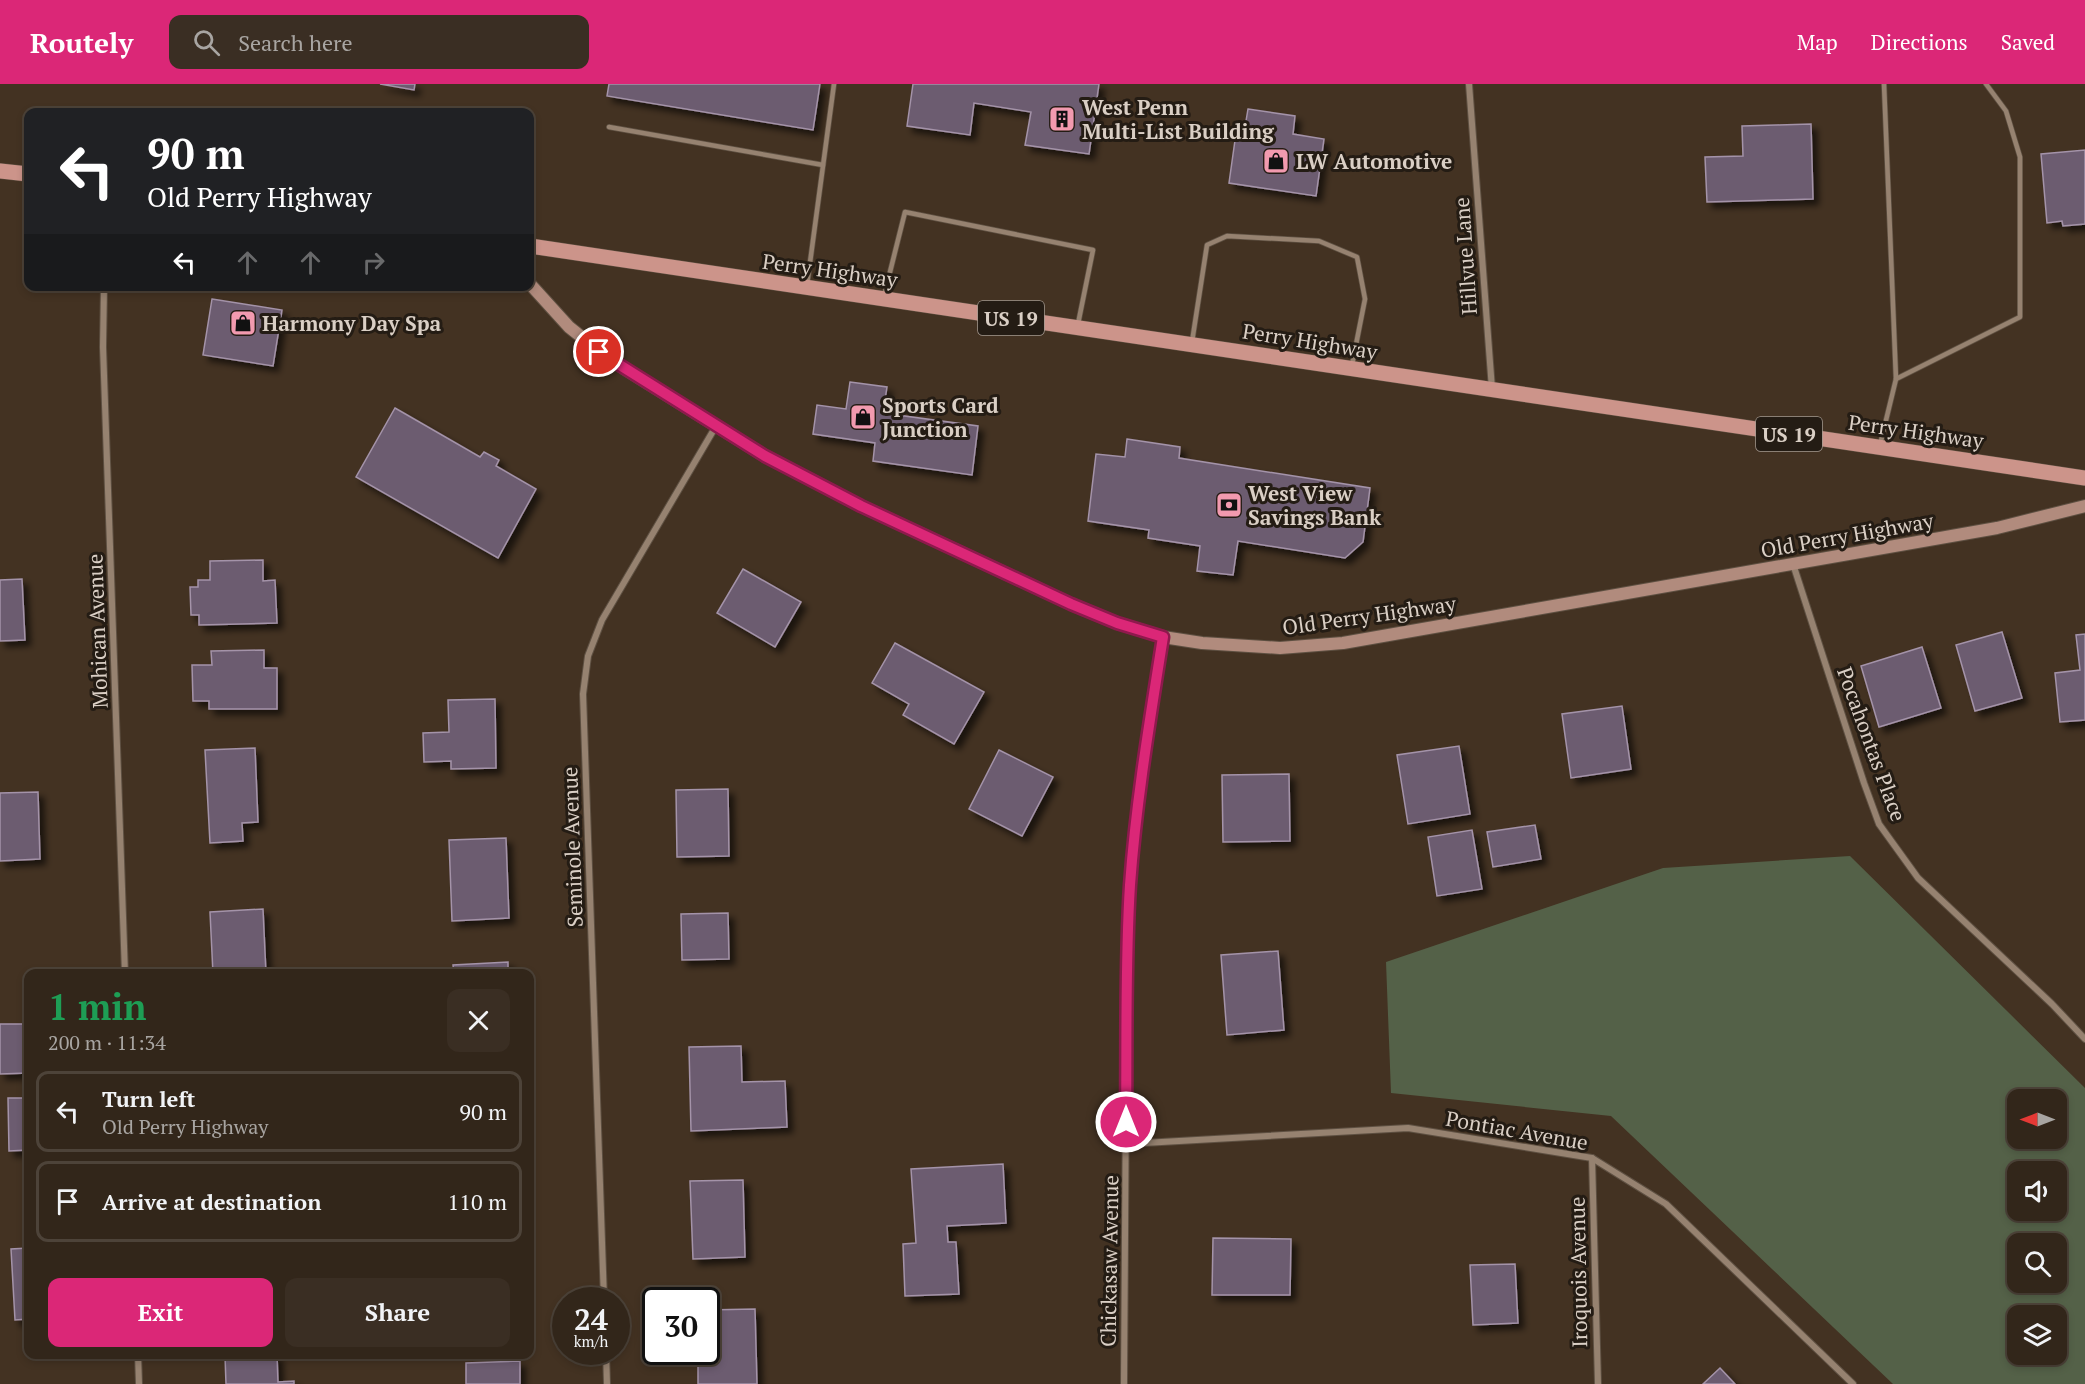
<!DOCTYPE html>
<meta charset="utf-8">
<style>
:root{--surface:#32261a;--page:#3a2e23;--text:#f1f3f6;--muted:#a8a5a2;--line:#4d4339;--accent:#db2777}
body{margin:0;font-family:"PT Serif",serif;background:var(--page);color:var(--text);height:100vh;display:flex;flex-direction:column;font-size:22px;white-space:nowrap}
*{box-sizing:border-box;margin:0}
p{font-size:20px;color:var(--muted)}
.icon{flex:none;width:33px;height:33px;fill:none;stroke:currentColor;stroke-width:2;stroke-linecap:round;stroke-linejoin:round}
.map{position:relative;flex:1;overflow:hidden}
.drawer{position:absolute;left:24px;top:885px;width:510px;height:390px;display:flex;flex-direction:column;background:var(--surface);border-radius:12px;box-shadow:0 3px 9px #0003,0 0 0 2px var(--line)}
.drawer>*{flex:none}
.hud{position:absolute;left:24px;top:24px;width:510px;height:183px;border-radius:12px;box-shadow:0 3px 9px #0003,0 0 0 2px var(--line);background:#202124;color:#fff;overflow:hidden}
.needle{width:39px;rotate:270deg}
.tools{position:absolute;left:2007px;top:1005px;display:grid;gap:12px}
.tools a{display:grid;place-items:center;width:60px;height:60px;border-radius:12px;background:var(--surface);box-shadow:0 3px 9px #0003,0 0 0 2px var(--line);font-size:30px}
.speed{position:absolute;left:552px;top:1203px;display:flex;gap:12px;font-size:30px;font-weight:700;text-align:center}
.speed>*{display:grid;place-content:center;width:78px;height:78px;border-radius:50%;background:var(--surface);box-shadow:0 3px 9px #0003,0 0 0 2px var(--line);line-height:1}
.speed small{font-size:15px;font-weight:400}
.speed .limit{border:3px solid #111;border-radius:9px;background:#fff;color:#111}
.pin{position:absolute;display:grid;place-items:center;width:51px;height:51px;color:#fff;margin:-26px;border:3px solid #fff;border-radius:50%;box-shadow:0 2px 6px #0007}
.me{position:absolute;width:66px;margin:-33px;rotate:0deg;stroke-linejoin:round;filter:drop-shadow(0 0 4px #0008)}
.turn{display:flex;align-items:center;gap:21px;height:126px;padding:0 24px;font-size:27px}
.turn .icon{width:78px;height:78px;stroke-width:2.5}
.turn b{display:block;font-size:42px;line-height:51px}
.lanes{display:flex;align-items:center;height:57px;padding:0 24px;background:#0003;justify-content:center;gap:30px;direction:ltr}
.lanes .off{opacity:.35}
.round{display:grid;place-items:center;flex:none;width:63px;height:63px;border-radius:12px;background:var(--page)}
.head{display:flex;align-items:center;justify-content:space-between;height:102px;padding:0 24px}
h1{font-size:36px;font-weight:700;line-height:45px;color:#1e9e55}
.action{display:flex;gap:12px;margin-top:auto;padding:12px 24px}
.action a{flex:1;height:69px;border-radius:12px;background:var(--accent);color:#fff;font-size:24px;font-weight:700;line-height:69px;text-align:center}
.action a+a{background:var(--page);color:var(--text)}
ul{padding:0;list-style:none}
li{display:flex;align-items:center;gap:18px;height:81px;margin:0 12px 9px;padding:0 12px;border:3px solid var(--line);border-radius:12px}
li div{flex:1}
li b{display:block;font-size:22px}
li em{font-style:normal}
header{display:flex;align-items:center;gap:36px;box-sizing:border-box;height:84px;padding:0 30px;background:var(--accent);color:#fff}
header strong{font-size:28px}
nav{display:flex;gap:33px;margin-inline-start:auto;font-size:21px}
.search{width:420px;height:54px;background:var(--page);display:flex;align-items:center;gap:15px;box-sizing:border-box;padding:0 21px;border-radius:12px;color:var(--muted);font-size:22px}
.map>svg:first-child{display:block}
.green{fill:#546148;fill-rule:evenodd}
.building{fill:#6c5c70;stroke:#a493a9;stroke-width:1.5;filter:url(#shadow)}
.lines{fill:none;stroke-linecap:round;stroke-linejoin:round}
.lane-casing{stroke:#5e5042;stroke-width:6}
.street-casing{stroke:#5e5042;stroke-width:8}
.secondary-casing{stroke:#5e5042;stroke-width:14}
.primary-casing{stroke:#5e5042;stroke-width:16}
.lane{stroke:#968270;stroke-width:4.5}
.street{stroke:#968270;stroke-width:6}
.secondary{stroke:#b18b7d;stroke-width:12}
.primary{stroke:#cc948a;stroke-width:15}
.route-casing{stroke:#8e194d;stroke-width:15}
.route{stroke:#db2777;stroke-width:10}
.labels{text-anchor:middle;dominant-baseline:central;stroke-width:6;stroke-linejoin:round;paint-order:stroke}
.shield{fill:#241c14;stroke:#a39990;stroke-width:1.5}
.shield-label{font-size:20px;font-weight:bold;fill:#dacfc5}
.poi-label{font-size:21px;font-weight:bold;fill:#dacfc5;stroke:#241c14;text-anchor:start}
.street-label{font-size:21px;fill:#dacfc5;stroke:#241c14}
</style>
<header>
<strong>Routely</strong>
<div class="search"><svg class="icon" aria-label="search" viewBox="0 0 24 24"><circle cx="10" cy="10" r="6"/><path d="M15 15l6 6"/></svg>Search here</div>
<nav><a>Map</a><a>Directions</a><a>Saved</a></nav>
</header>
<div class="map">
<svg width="2085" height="1300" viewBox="0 0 2085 1300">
<defs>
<filter id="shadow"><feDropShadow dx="5.5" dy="5.5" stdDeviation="3" flood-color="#0009"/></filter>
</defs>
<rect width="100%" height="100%" fill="#433222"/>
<path class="green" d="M1850 772 2085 1004V1300H1893L1611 1032 1391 1009 1386 878 1663 784ZM2018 1016H2056V1054H2018ZM2018 1088H2056V1126H2018ZM2018 1160H2056V1198H2018ZM2018 1232H2056V1270H2018Z"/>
<g class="building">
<polygon points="380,0 415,0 414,6"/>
<polygon points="609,0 820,0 813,46 607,12"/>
<polygon points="913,0 1099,0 1089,70 1025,61 1031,28 974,19 970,51 907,42"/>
<polygon points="1248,25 1295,32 1293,50 1324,55 1316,112 1229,99 1237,42 1245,43"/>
<polygon points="1811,40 1813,115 1707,118 1705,73 1743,72 1742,42"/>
<polygon points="2085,66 2085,140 2063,142 2062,137 2047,139 2041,70"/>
<polygon points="212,215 282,226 273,282 203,271"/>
<polygon points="850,298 887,303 883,329 978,342 972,391 873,377 875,359 813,350 817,321 846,325"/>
<polygon points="395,324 480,373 484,368 499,376 496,382 536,405 498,474 356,393"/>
<polygon points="1127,355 1180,363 1179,374 1370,404 1363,458 1345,474 1238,457 1233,491 1197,487 1200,462 1148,454 1149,446 1088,437 1096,370 1125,373"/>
<polygon points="263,476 263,497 275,496 277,539 199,541 199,531 191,531 190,503 198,503 198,496 210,496 210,477"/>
<polygon points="743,485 801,518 775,563 717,529"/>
<polygon points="22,495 25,556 0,557 0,496"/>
<polygon points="2002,548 2022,614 1975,627 1956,561"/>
<polygon points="2085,550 2085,636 2060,638 2055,589 2080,586 2076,551"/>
<polygon points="895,559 984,608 954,660 903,631 909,620 872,599"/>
<polygon points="1922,563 1941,624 1879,643 1861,582"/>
<polygon points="264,566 264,584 277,584 277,625 209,625 209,617 193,617 192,581 212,581 211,567"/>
<polygon points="495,615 496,684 451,685 451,677 424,678 423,649 449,648 448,616"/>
<polygon points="1622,622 1631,685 1571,694 1562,630"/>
<polygon points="1459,662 1470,730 1408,740 1397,671"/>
<polygon points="255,664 258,738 242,739 243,757 210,759 205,666"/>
<polygon points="999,666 1053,693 1022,752 969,725"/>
<polygon points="1289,690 1290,757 1223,758 1222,691"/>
<polygon points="728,705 729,772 677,773 676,706"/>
<polygon points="38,708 40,775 0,777 0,709"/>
<polygon points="1535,741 1541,775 1493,783 1487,748"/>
<polygon points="1472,746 1482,805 1437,812 1428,753"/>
<polygon points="506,754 509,834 452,837 449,756"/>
<polygon points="263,825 266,890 213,890 210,828"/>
<polygon points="728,829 729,875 682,876 681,830"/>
<polygon points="1278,867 1284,946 1227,951 1221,871"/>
<polygon points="508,878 508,890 454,890 453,881"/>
<polygon points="0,940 28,940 28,989 0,990"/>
<polygon points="741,962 742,998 785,997 787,1043 691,1047 689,963"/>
<polygon points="8,1014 28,1014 28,1066 9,1067"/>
<polygon points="1003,1080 1006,1139 947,1142 948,1158 956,1158 959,1210 905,1212 903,1160 916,1159 911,1085"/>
<polygon points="743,1096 745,1173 693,1175 690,1097"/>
<polygon points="1213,1154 1291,1155 1290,1211 1212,1211"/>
<polygon points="28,1164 28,1235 15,1236 11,1165"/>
<polygon points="1515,1180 1518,1239 1473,1241 1470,1181"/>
<polygon points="755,1225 757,1300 698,1300 698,1268 706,1268 706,1226"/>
<polygon points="277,1271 278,1298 294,1297 294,1300 226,1300 225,1272"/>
<polygon points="520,1277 520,1300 466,1300 466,1279"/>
<polygon points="1720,1284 1735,1300 1703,1300"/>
</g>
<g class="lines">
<defs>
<g id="lane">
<polyline points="609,43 823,81"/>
<polyline points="807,201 834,0"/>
<polyline points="884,212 905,128 1093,166 1078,240"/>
<polyline points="1192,258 1207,161 1227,152 1319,157 1357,173 1365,215 1352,281"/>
<polyline points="1896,295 2020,233 2020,73 2006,27 1986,0"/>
<polyline points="1880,361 1896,295 1884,0"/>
</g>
<g id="street">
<polyline points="1469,0 1492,305"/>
<polyline points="104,202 103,263 125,890"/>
<polyline points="1793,480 1864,699 1879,740 1918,794 2052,920 2085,955"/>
<polyline points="1126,1060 1408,1044 1592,1074 1666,1120 1853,1300"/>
<polyline points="1592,1074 1598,1300"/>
<polyline points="604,1216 583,610 588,572 602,536 716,342"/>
<polyline points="606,1268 607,1300"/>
<polyline points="138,1270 139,1300"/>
<path d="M1124 1300 1127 857C1133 755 1147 654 1163 553"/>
</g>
<polyline id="secondary" points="530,200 569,243 609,275 765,372 861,422 1071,520 1117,539 1163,553 1202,559 1280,564 1343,559 1997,444 2085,422"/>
<g id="primary">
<polyline points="0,87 28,90"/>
<polyline points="530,162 2085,394"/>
</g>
</defs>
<use href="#lane" class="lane-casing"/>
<use href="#street" class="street-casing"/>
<use href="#secondary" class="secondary-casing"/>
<use href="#primary" class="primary-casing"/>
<use href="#lane" class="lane"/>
<use href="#street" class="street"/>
<use href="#secondary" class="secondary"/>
<use href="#primary" class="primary"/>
</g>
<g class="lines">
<defs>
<path id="route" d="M599 268 765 372 861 422 1071 520 1117 539 1163 553C1150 635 1136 718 1130 801 1125 880 1127 959 1126 1038"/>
</defs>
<use href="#route" class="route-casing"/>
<use href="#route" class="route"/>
</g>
<defs>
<symbol id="building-square" viewBox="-11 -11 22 22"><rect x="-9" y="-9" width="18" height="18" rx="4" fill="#f29aaf" stroke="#241c14"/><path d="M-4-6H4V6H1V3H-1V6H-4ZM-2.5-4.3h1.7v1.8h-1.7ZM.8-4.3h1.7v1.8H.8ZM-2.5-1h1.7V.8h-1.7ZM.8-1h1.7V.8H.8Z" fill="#111"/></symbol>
<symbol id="shop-square" viewBox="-11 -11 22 22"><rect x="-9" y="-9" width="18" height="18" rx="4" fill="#f29aaf" stroke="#241c14"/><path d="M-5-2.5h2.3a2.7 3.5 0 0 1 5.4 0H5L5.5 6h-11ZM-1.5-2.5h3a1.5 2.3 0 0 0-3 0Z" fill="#111"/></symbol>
<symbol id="bank-square" viewBox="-11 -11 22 22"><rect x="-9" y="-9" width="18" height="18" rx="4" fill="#f29aaf" stroke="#241c14"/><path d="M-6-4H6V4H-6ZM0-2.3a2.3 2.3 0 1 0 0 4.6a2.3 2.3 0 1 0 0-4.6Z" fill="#111"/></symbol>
</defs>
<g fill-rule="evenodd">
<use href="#building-square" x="1047" y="20" width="30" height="30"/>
<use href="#shop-square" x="1261" y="62" width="30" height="30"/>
<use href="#shop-square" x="228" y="224" width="30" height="30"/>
<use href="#shop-square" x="848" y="318" width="30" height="30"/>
<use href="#bank-square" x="1214" y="406" width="30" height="30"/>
</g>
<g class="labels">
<g class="shield">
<rect x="978" y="217" width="66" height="34" rx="4.5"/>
<rect x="1756" y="333" width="66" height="34" rx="4.5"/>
</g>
<g class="shield-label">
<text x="1011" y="234">US 19</text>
<text x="1789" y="350">US 19</text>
</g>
<g class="poi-label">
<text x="1082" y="23">West Penn<tspan x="1082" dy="24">Multi-List Building</tspan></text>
<text x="1296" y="77">LW Automotive</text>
<text x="262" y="239">Harmony Day Spa</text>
<text x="882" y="321">Sports Card<tspan x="882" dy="24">Junction</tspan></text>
<text x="1248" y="409">West View<tspan x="1248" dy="24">Savings Bank</tspan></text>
</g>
<g class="street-label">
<text transform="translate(1465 172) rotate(-94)">Hillvue Lane</text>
<text transform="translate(830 186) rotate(8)">Perry Highway</text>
<text transform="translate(1310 257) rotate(9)">Perry Highway</text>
<text transform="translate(1916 347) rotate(8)">Perry Highway</text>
<text transform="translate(1847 451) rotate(-10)">Old Perry Highway</text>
<text transform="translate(1369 531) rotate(-8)">Old Perry Highway</text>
<text transform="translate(97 547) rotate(-92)">Mohican Avenue</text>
<text transform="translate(1872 660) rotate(70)">Pocahontas Place</text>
<text transform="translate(572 763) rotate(-92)">Seminole Avenue</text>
<text transform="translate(1517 1046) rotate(10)">Pontiac Avenue</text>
<text transform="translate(1109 1177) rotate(-89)">Chickasaw Avenue</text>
<text transform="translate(1578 1188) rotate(-91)">Iroquois Avenue</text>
</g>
</g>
</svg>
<div class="tools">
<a><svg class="needle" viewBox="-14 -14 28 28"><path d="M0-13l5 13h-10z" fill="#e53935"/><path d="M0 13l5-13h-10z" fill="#a8a5a2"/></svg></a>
<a><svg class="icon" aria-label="sound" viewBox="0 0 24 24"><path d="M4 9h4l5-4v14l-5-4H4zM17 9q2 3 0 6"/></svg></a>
<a><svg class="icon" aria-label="search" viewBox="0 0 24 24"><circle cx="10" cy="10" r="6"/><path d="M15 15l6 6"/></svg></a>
<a><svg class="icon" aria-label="layers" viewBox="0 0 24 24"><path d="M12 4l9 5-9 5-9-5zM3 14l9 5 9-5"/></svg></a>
</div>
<div class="speed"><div>24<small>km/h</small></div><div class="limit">30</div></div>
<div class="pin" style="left:599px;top:268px;background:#d93025"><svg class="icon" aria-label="arrive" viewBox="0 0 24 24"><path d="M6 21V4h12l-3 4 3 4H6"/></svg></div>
<svg class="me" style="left:1126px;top:1038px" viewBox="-20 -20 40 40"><circle r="17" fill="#db2777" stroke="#fff" stroke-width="3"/><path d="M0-11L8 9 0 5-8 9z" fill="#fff"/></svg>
<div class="hud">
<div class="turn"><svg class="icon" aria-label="left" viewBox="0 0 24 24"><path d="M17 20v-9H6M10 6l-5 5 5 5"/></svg><div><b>90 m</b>Old Perry Highway</div></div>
<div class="lanes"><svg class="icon" aria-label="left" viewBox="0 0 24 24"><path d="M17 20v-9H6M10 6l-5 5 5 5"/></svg><svg class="icon off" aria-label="ahead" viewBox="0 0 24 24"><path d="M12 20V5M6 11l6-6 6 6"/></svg><svg class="icon off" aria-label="ahead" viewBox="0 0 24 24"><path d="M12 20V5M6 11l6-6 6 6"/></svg><svg class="icon off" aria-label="right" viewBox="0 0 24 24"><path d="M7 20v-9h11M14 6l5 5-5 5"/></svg></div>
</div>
<section class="drawer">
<div class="head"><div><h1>1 min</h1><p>200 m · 11:34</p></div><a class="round"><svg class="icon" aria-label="close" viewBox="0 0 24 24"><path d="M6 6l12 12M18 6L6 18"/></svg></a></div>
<ul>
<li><svg class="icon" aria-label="left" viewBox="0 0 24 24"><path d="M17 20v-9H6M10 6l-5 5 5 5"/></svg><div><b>Turn left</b><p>Old Perry Highway</p></div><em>90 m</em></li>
<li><svg class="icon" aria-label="arrive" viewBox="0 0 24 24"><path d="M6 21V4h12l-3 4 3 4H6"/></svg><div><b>Arrive at destination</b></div><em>110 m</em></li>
</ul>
<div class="action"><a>Exit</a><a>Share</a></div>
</section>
</div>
